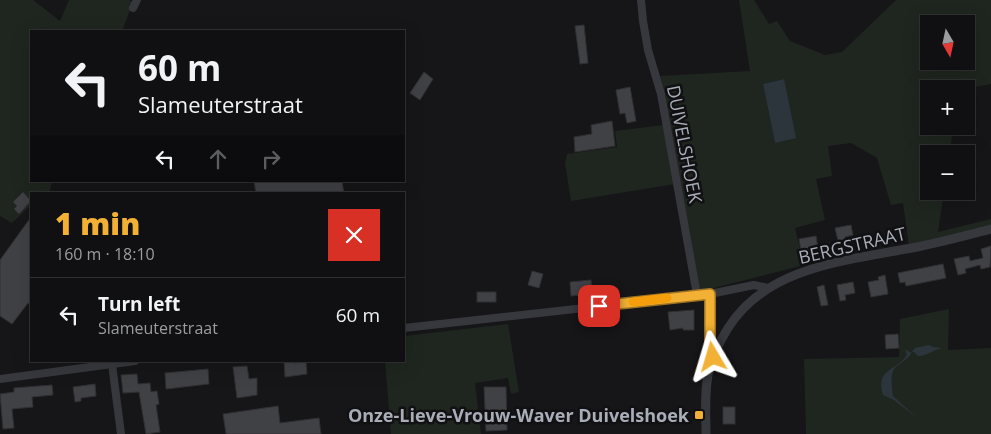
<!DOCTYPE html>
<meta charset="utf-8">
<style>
:root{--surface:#101012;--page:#19191b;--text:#f1f3f6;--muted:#9c9d9f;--line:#303032;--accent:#f2b134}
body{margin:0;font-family:"Open Sans",sans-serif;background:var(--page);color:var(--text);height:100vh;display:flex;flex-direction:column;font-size:19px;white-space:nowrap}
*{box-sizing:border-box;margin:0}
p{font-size:16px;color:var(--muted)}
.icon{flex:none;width:28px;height:28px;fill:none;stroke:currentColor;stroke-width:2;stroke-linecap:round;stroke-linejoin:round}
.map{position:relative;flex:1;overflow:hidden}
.panel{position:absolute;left:30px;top:192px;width:375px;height:170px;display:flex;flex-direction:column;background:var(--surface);border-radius:0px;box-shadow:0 5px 20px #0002,0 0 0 1px var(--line)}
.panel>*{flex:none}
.guide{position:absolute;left:30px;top:30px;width:375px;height:152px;border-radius:0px;box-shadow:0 5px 20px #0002,0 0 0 1px var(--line);background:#101012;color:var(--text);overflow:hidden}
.needle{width:32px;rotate:171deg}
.fabs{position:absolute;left:920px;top:15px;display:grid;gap:10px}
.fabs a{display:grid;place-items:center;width:55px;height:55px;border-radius:0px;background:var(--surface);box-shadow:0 5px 20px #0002,0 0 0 1px var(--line);font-size:25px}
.pin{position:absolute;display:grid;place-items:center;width:42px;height:42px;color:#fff;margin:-21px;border-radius:10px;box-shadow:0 2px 8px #0006}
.me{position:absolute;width:55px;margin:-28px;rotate:353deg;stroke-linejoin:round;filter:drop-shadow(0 0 4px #0008)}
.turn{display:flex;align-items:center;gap:18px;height:105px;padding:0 25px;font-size:22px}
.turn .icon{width:65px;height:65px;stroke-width:2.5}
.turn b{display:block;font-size:35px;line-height:42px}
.lanes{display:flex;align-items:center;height:48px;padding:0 25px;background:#0003;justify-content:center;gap:25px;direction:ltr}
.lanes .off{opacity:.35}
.round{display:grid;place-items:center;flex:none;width:52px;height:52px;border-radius:0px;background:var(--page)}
.head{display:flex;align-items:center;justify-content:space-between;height:85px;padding:0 25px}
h1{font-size:30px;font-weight:800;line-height:38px;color:var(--accent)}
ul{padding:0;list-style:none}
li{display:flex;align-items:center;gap:15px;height:75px;padding:0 25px;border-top:1px solid var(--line)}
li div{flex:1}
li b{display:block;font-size:19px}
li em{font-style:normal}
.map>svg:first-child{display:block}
.green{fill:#1e261f;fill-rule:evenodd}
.water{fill:#2c353c}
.building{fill:#404145;stroke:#303034}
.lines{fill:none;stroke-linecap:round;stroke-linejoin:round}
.minor{stroke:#37383d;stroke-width:8}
.tertiary{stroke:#37383d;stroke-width:9}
.route-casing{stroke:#9d7322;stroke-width:12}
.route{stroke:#f2b134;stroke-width:9}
.slow{stroke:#f59e0b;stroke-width:9}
.poi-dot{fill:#f2b134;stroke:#111113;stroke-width:2}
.labels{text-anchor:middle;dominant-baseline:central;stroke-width:5;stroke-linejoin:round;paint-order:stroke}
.street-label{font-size:18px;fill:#a8adb8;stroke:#111113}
.poi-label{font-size:18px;font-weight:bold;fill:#a8adb8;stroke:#111113;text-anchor:end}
</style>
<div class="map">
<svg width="991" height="434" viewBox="0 0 991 434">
<rect width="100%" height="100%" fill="#161618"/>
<g class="green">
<polygon points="0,0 33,0 60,21 69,0 129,0 133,2 122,31 31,31 31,181 52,181 49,194 44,192 31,194 31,205 12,223 0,216"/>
<path d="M739 0H754L769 24 777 21 790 41 825 55 842 52 896 0H991V84L966 89H929V126H953L950 154H929V191H944L938 232 991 219V227L909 246 903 203 891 205 877 158 851 143 828 146 832 176 816 179 825 220 795 228 804 265 702 291 699 287 665 93 660 76 750 71ZM929 24H966V61H929ZM784 79 775 143 763 84Z"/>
<polygon points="663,125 675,184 571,201 565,163 567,154 617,147 615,131"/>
<polygon points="949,309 948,350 991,348 991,434 806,434 804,359 899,357 900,319"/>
<polygon points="508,324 519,392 511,394 508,378 475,383 481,434 391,434 385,361 404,361 404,336"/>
</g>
<g class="water">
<polygon points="784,79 796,138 775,143 763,84"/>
<path d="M929 345 933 347 942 348C933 350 927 356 918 356L914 352H912C908 359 903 361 897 366 889 371 892 387 893 396L917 418 894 400 883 395C875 368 897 371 907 355L905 349 911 353 915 348Z"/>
</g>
<g class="building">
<polygon points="584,25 588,63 580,64 575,26"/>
<polygon points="424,72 433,79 420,100 410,93"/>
<polygon points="630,87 636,121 627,123 625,113 620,114 616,90"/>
<polygon points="612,121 615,146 575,152 574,137 592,134 591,125"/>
<polygon points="254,181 342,181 344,194 256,194"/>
<polygon points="23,192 31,201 19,214 14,209 17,206 13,202"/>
<polygon points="31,217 31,305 28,303 12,324 0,316 0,260"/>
<polygon points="851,225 853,235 845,237 846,243 839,245 835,228"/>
<polygon points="816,236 818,248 801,251 799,239"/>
<polygon points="991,246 990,267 981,269 980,265 965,269 966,273 958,275 954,259 969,256 970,261 983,258 981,249"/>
<polygon points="943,264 946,278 906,286 905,282 900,283 898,273"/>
<polygon points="532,271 543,274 539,288 528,285"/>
<polygon points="885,275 888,294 871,297 868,282 879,280 878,277"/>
<polygon points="591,280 592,294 571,296 570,282"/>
<polygon points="853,282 855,293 845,295 846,300 840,301 837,285"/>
<polygon points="824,285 828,305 821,306 817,287"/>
<rect x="477" y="292" width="19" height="10"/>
<polygon points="694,310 694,330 683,330 683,328 670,330 668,312"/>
<polygon points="898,334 899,348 886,349 885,335"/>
<polygon points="284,361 294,361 294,363 306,362 307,374 285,377"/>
<polygon points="247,366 249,379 257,378 257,395 237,398 233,367"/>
<polygon points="208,369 209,384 166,389 165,373"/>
<polygon points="137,374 138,384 150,383 151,392 157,391 159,404 156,405 160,432 146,434 139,392 123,393 121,375"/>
<polygon points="95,384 96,396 81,398 81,401 75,402 73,387"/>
<polygon points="52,385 53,395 32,397 33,407 12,409 14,428 3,429 0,394 14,392 14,388"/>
<polygon points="484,387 506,387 507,430 486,431"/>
<polygon points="278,406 280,423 319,418 321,434 226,434 223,414"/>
<rect x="723" y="407" width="12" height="17"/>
</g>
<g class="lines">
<g class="minor">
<polyline points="641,0 643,21 648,50 661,94 697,295"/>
<polyline points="133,8 137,0"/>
<polyline points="710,294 709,345 713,357"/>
<polyline points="404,328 710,294 754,285 768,288"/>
<polyline points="112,364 121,434"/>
<polyline points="0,379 135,361"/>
</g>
<path class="tertiary" d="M706 434C706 413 704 391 709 370 713 355 720 341 728 328 766 268 842 261 906 249 935 244 963 236 991 229"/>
</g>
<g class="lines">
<defs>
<polyline id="route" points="599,306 710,294 710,352 713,357"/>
</defs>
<use href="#route" class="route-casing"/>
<use href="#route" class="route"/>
<polyline class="slow" points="633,302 667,298"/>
</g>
<rect class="poi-dot" x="694" y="410" width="10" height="10" rx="2.5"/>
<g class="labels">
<g class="street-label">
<text transform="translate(685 144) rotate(79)">DUIVELSHOEK</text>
<text transform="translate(852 245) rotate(-13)">BERGSTRAAT</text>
</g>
<g class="poi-label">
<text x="689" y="415">Onze-Lieve-Vrouw-Waver Duivelshoek</text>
</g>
</g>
</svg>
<div class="fabs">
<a><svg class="needle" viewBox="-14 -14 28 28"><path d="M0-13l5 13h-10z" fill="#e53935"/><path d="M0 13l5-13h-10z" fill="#9c9d9f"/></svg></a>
<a>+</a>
<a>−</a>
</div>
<div class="pin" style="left:599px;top:306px;background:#d93025"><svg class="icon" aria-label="arrive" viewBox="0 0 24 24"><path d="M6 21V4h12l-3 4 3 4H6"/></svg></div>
<svg class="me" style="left:713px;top:357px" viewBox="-20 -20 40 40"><path d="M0-17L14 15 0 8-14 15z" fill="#f2b134" stroke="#fff" stroke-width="4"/></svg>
<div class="guide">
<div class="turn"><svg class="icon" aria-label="left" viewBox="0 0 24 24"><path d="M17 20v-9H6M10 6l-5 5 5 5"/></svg><div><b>60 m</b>Slameuterstraat</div></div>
<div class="lanes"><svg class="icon" aria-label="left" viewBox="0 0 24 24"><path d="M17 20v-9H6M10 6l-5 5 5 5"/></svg><svg class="icon off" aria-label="ahead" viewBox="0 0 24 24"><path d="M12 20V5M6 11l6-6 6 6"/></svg><svg class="icon off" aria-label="right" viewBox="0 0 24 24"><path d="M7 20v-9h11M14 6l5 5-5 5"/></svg></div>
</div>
<section class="panel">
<div class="head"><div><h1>1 min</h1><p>160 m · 18:10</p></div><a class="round" style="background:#d93025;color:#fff"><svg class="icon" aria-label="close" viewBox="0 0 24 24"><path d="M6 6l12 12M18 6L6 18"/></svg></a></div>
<ul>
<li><svg class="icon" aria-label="left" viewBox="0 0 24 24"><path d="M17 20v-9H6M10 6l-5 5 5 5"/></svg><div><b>Turn left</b><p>Slameuterstraat</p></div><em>60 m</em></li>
</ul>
</section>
</div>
